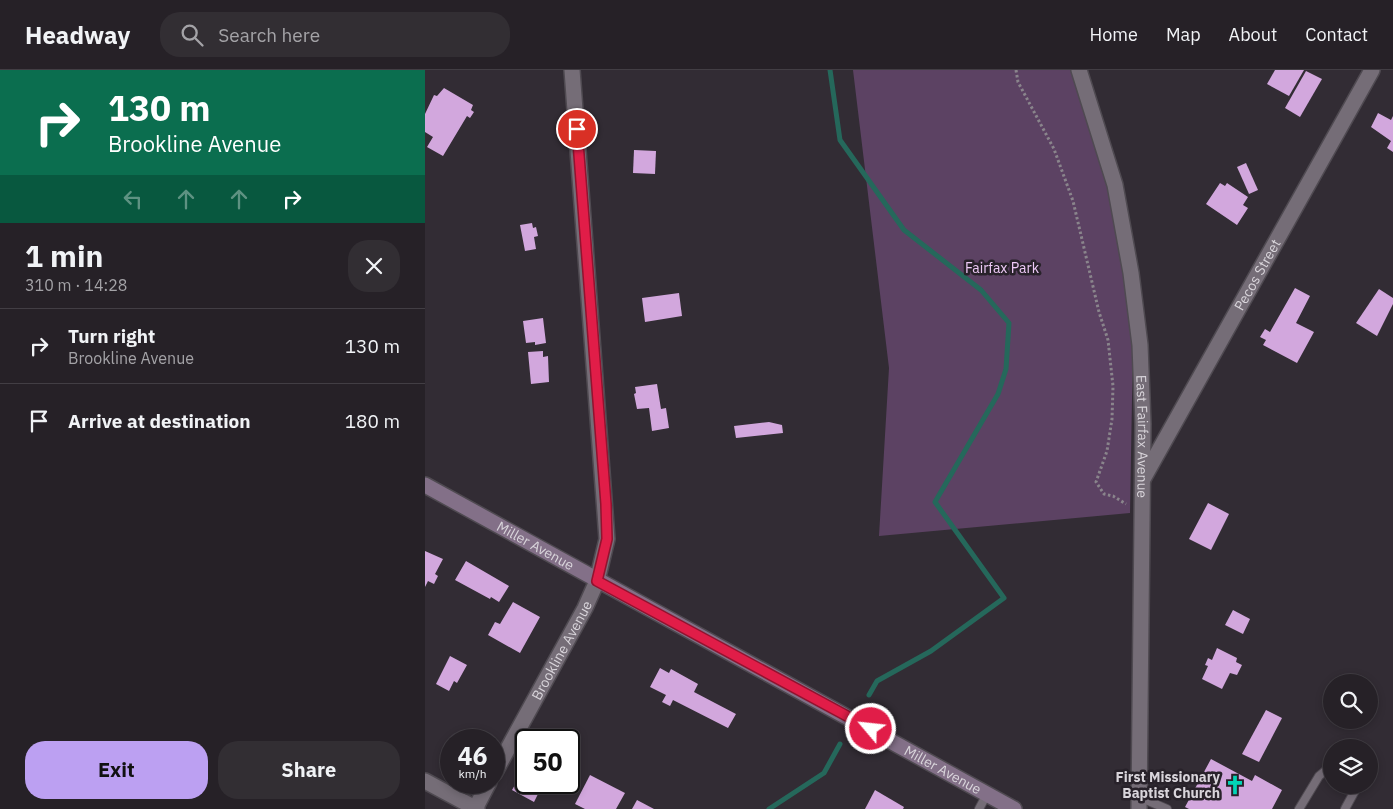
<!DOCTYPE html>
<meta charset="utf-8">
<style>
:root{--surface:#262127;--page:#322e33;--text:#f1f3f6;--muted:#a4a3a7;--line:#423e44;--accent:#bca0f2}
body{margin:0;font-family:"IBM Plex Sans",sans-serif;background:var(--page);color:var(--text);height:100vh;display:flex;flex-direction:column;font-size:19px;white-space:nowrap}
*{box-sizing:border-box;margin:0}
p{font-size:16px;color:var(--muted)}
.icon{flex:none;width:28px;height:28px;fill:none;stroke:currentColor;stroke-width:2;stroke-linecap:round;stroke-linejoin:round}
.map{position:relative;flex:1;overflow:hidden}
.sheet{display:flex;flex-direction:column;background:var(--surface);width:425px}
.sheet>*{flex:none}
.banner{background:#0b6e4f;color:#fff;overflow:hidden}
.controls{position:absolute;left:898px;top:604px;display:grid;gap:10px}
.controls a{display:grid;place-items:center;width:55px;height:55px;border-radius:50%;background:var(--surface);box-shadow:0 2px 8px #0003,0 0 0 1px var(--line);font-size:25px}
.speed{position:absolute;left:15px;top:659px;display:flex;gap:10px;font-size:25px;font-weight:700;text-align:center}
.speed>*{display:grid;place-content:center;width:65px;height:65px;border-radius:50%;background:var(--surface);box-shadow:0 2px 8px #0003,0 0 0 1px var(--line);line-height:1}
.speed small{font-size:12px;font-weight:400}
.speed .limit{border:2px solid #111;border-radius:8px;background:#fff;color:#111}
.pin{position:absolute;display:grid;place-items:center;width:42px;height:42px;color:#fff;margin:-21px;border:2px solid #fff;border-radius:50%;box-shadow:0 1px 5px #0007}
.me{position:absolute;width:55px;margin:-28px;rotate:298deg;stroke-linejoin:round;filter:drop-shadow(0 0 4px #0008)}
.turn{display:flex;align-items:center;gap:18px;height:105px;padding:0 25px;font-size:22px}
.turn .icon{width:65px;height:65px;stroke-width:2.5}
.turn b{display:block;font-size:35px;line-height:42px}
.lanes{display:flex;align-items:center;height:48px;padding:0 25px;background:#0003;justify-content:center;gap:25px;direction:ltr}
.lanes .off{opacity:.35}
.round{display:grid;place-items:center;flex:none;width:52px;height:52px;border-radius:20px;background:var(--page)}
.summary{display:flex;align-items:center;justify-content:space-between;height:85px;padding:0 25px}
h1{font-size:30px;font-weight:800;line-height:38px}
.action{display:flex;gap:10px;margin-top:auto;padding:10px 25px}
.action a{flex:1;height:58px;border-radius:20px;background:var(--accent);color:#111;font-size:20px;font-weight:800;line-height:58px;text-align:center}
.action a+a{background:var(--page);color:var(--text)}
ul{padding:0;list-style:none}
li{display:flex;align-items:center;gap:15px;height:75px;padding:0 25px;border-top:1px solid var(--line)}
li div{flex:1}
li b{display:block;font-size:19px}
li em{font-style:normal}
header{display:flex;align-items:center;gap:30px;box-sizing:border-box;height:70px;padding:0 25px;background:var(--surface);border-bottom:1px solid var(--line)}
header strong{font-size:24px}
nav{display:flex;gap:28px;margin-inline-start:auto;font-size:18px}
.search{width:350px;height:45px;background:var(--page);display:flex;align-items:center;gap:12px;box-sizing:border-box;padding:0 18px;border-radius:20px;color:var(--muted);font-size:19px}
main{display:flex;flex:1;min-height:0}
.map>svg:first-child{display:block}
.green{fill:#5c4263}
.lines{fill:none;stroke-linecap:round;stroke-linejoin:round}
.stream{stroke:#25685b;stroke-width:5}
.building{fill:#d2a7dd}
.lane-casing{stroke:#4f4a51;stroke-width:10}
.street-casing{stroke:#4f4a51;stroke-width:18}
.secondary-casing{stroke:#4f4a51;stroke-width:18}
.path{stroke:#8a858c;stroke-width:3;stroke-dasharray:2.5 2.5;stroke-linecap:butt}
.lane{stroke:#756d77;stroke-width:8}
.street{stroke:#756d77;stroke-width:15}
.secondary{stroke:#837088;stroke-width:15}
.route-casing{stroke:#92132f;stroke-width:12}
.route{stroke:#e11d48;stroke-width:9}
.labels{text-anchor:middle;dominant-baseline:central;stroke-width:5;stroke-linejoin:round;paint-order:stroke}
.park-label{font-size:14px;fill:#eecaf7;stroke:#28222a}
.street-label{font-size:14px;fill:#d9d5db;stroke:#28222a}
.poi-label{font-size:14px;font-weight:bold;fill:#d9d5db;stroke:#28222a;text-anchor:end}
</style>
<header>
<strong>Headway</strong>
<div class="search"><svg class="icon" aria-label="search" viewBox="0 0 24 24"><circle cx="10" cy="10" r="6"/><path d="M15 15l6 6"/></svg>Search here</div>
<nav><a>Home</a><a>Map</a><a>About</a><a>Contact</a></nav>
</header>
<main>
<section class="sheet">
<div class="banner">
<div class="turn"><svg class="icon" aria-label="right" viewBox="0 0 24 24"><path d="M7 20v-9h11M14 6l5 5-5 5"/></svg><div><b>130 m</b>Brookline Avenue</div></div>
<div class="lanes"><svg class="icon off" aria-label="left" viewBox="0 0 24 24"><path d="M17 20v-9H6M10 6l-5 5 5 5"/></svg><svg class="icon off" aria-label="ahead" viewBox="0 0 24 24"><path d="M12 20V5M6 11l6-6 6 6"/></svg><svg class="icon off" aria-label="ahead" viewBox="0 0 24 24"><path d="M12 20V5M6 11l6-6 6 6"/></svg><svg class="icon" aria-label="right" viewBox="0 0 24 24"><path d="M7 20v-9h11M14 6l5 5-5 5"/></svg></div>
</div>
<div class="summary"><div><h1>1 min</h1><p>310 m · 14:28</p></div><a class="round"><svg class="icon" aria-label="close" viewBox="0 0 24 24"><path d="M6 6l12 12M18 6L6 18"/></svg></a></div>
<ul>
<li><svg class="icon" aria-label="right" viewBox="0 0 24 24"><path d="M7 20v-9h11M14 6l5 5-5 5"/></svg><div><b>Turn right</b><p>Brookline Avenue</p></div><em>130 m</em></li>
<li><svg class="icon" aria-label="arrive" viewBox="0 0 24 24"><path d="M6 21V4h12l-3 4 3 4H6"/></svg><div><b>Arrive at destination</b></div><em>180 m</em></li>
</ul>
<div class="action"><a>Exit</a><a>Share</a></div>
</section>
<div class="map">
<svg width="968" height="739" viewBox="0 0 968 739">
<rect width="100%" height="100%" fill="#322c34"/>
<polygon class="green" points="428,0 649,0 695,151 708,271 705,443 454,466 464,298"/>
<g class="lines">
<g class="stream">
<polyline points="405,0 415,70 479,160 556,220 584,253 581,299 573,324 510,432 579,528 506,581 452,611 444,625"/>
<polyline points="344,739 399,703 415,674"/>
</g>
</g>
<g class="building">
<polygon points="850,0 879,0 864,26 842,14"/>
<polygon points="881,1 897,9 875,47 860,38"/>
<polygon points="19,18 48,35 46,40 49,42 45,48 42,46 18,86 2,77 8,67 0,62 0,44 9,25 12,26"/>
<polygon points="953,43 966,50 968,46 968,82 962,78 966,71 946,57"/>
<polygon points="209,80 231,81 230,104 208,103"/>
<polygon points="821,93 833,120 824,124 812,97"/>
<polygon points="795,113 800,116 802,113 823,127 818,135 823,138 812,155 781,134"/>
<polygon points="107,153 108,158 111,157 113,166 109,167 111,179 100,181 95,155"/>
<polygon points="870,218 885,226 871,253 889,262 872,293 838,275 841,270 835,267 840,259 845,262"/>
<polygon points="954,219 968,228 968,234 952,266 931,253"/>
<polygon points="254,223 257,246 220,252 217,228"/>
<polygon points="118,248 121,273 110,275 110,272 101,273 98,251"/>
<polygon points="118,281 118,287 123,286 124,312 106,314 103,282"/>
<polygon points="232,314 236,339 241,338 244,358 227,361 224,338 212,339 209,324 211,323 210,317"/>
<polygon points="344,352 357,355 358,363 311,368 309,356"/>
<polygon points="783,433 804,444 786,480 764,469"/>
<polygon points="0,481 18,489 10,504 13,506 9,514 3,511 0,517"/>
<polygon points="41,491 84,516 74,532 66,527 65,529 30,510"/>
<polygon points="88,532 115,547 95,583 63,565 70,552 75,554"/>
<polygon points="808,540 825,549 818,564 800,555"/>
<polygon points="792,578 812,588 811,592 817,595 812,605 805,603 797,619 777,609 783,596 780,595 783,588 787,590"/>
<polygon points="25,586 42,595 32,613 29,611 24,621 11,614"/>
<polygon points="235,598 244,603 246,599 273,614 269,622 311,644 303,658 248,630 245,636 237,632 241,625 225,617"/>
<polygon points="841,640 857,648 834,692 817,684"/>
<polygon points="786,689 827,711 830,705 857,720 847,739 764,739 760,737"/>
<polygon points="98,701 101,703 101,712 119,712 109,732 87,720"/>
<polygon points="165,705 200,723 191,739 160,739 150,734"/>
<polygon points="450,720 479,737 478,739 440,739"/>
<polygon points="212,730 229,739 207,739"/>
</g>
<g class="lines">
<defs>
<g id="lane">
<polyline points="714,727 742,739"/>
<polyline points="554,739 562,724"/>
<polyline points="874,739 894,706 906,696"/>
<polyline points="920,739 933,715"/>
</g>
<g id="street">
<path id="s1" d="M654 0 690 115 706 203 715 275 718 354 714 739"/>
<path id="s2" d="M718 409 947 0"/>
<path id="s3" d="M69 704 160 538 172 511 182 469 147 0"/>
<polyline points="0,711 52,739"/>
<polyline points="50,739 64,712"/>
</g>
<g id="secondary">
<path id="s4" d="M0 415 589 739"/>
</g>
</defs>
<use href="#lane" class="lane-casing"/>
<use href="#street" class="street-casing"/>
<use href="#secondary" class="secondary-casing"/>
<polyline class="path" points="591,0 593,12 629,79 648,131 674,242 683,270 688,316 687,349 682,381 671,412 679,424 688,426 701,434"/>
<use href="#lane" class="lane"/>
<use href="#street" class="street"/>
<use href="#secondary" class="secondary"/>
</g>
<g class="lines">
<defs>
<polyline id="route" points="152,59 181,434 182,469 172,511 446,659"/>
</defs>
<use href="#route" class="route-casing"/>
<use href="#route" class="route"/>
</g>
<defs>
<symbol id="church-bare" viewBox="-9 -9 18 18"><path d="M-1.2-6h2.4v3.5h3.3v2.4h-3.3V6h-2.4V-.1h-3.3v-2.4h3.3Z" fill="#01d5b7" stroke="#28222a" stroke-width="2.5" paint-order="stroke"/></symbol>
</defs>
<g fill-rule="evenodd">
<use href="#church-bare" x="796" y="701" width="28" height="28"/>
</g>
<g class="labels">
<g class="park-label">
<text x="577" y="198">Fairfax Park</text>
</g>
<g class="street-label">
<text stroke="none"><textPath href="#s2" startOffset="234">Pecos Street</textPath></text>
<text stroke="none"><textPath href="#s1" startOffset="374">East Fairfax Avenue</textPath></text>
<text stroke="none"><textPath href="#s4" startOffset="126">Miller Avenue</textPath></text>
<text stroke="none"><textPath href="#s3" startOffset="141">Brookline Avenue</textPath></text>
<text stroke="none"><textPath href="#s4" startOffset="591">Miller Avenue</textPath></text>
</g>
<g class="poi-label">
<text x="795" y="707">First Missionary<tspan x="795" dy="16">Baptist Church</tspan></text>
</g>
</g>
</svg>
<div class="controls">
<a><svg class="icon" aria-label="search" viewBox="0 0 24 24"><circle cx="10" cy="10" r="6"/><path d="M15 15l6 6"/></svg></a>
<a><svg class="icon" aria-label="layers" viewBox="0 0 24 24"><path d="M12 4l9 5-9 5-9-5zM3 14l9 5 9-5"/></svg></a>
</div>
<div class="speed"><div>46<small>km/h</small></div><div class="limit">50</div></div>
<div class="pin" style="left:152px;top:59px;background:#d93025"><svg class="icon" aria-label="arrive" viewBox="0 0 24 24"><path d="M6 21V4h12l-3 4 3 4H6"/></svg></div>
<svg class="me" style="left:446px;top:659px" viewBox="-20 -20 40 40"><circle r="17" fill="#e11d48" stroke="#fff" stroke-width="3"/><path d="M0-11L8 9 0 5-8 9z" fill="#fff"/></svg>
</div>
</main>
